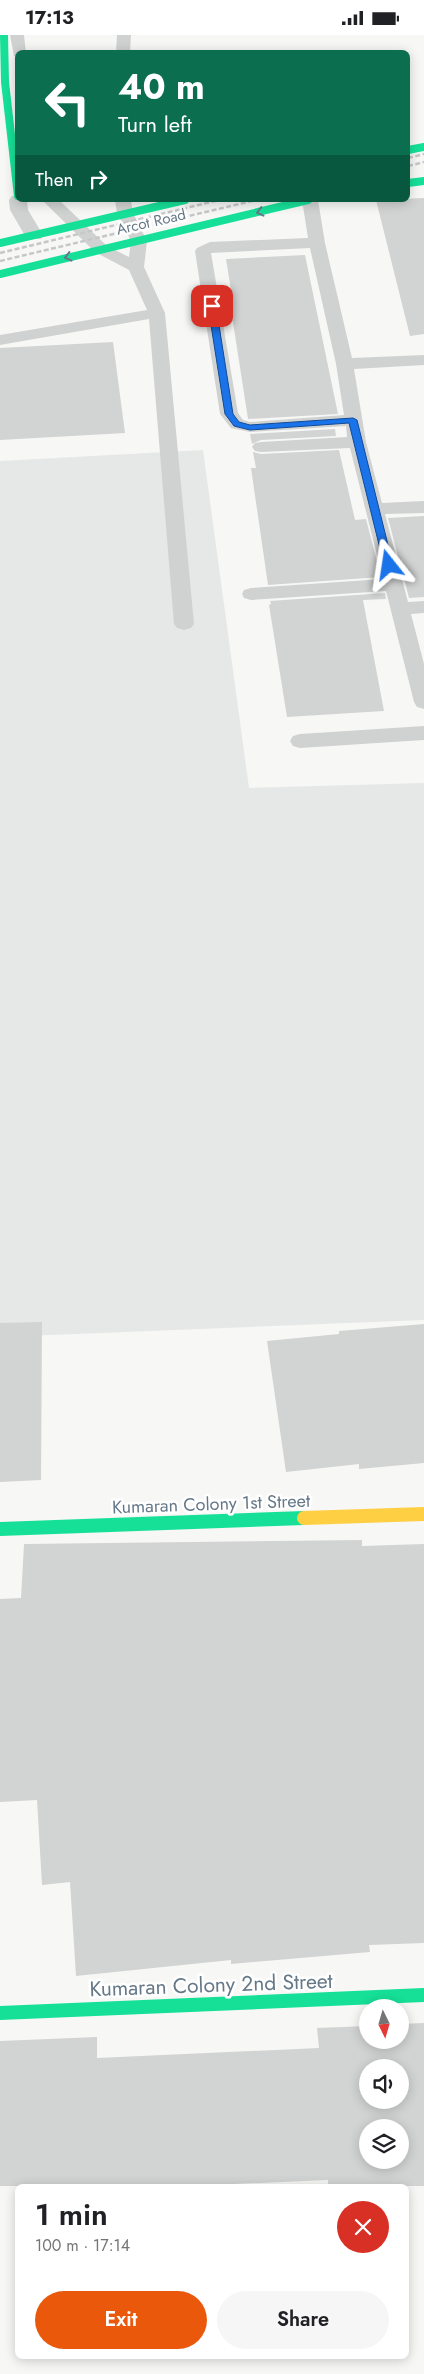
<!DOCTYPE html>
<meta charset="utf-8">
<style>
:root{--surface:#fff;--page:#f6f6f6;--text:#202124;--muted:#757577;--accent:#ea580c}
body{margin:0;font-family:Jost,sans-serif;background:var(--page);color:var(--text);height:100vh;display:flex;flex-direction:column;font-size:19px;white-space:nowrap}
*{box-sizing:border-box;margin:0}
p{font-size:16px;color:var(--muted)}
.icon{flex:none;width:28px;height:28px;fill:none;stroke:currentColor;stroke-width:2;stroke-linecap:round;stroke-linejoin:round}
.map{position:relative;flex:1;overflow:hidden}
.side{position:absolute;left:15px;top:2149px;width:394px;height:175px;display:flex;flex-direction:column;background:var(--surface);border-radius:8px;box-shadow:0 2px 12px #0003}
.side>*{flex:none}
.banner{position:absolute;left:15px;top:15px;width:395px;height:152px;border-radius:8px;box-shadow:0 2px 12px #0003;background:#0b6e4f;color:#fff;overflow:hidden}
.needle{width:32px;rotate:175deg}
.tools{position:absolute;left:359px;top:1964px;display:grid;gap:10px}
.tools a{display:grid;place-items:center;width:50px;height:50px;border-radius:50%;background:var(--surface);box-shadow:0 2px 12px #0003;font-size:25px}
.pin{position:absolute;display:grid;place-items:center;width:42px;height:42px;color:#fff;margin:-21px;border-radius:10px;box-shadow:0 2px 8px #0006}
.me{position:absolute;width:55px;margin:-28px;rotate:345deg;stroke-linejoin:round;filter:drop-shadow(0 0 4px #0008)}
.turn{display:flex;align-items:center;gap:18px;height:105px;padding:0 20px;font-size:22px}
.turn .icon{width:65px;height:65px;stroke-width:2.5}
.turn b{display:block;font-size:35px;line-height:42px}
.then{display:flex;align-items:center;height:48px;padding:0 20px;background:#0003;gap:10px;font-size:19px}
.round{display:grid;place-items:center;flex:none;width:52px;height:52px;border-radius:26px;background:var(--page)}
.overview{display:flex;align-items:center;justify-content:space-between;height:85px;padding:0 20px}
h1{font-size:30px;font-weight:600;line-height:38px}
.button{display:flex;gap:10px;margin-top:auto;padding:10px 20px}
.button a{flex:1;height:58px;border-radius:30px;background:var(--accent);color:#fff;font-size:20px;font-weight:600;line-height:58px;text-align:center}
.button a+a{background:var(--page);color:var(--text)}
.status{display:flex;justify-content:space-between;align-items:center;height:35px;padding:0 25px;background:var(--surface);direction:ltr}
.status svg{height:14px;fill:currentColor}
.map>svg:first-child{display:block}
.built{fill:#e6e7e7}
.building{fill:#d2d3d3;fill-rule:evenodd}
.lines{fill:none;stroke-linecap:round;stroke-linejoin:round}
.lane{fill:#d0d2d2;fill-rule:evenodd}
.street{fill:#d0d2d2;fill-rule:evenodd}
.fast-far1{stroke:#16e098;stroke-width:8}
.fast{stroke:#16e098;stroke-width:14}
.slow{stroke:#ffcf43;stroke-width:14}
.rail{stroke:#c6c7c8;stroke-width:2.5;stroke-dasharray:5 2.5;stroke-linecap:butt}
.oneway{stroke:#657888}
.route{fill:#1a73e8;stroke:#114b97}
.labels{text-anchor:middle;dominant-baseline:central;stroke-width:5;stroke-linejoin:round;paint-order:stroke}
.far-street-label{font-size:15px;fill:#657888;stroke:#fff}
.street-label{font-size:18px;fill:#657888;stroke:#fff}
.near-street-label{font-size:21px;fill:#657888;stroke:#fff}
</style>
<div class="status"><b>17:13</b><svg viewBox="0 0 49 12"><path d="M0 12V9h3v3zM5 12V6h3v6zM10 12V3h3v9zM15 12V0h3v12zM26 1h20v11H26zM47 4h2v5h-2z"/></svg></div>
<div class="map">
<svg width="424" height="2339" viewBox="0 0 424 2339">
<rect width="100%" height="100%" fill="#f7f7f6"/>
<polygon class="built" points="203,415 249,753 424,748 424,1285 0,1302 0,426"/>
<g class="building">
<polygon points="424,163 424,299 410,301 376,165"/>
<polygon points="305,220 338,379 248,384 228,255 231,255 226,224"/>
<polygon points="113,307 125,398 0,405 0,313"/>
<polygon points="335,394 336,401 261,405 252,409 250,399"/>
<polygon points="339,415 355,485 366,484 381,542 268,550 251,433 256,433 253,417 261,419"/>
<polygon points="424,481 424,562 409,563 388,483"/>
<polygon points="385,558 386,564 363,565 384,676 287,682 269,570 271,569 270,566"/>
<polygon points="42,1287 41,1445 0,1447 0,1288"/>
<polygon points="424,1289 424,1428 359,1434 359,1429 286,1437 267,1306 339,1299 339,1296"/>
<polygon points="362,1505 362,1511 424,1509 424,1908 369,1910 370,1917 231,1929 231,1925 76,1941 70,1847 42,1850 37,1765 0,1767 0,1564 21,1563 24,1509"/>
<path d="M424 1988V2151H328V2145L187 2151H0V2006L97 2002V2023L319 2013 317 1993 368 1991V2005H400V1989ZM368 2032H400V2065H368ZM368 2092H400V2125H368Z"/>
</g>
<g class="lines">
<g class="lane">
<polygon points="10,0 24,0 26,18 18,18 18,22 14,21"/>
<polygon points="117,0 131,0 130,18 116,18"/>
<polygon points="42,165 59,165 107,211 129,222 131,206 117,178 115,165 131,165 133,178 147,206 144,232 165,278 194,589 191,593 184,595 177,593 174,589 149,284 0,310 0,300 147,275 129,235 95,217"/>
<path d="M302 165H318L325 208 352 323 424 320V330L354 334 366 407 382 468 424 466V478L385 479 408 567 424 566V578L411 579 424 629V674L417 672 414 667 386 556 251 565 244 563 242 559 244 555 251 553 383 544 350 413 261 417 255 416 252 412 255 408 261 407 347 402 346 391 250 397 231 393 220 379 195 216 197 213 210 207 308 203ZM310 213 336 329 344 380 250 387 243 385 238 378 211 218Z"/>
<polygon points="424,691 424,705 300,713 293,711 290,706 293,701 300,699"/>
</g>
<polygon class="street" points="18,160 18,165 27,165 28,175 43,200 41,204 27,204 10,175 9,165 12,161"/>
<g class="fast-far1">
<polyline points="4,0 5,47 18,161"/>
<polyline points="408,115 424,112"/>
<polyline points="408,148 424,146"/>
<polyline points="0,208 185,165"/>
<polyline points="0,239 308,165"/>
</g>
<g class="fast">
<polyline points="0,1494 304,1483"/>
<polyline points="0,1978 424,1960"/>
</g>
<polyline class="slow" points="304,1483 424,1479"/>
<g class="rail">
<polyline points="408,123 424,119"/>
<polyline points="408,131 424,127"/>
<polyline points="0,218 219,165"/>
<polyline points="0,226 256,165"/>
</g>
</g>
<defs><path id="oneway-chevron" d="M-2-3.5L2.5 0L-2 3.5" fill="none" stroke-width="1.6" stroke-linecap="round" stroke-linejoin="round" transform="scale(1.25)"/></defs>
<g class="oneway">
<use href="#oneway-chevron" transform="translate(260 177) rotate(166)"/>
<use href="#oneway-chevron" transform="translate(68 222) rotate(166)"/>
</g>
<polygon class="route" points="212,268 216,271 233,379 239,387 250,390 353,383 357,385 393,530 392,532 384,530 349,388 250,395 234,391 225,379 208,271"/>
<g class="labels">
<g class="far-street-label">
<text transform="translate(151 187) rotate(-13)">Arcot Road</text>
</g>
<g class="street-label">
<text transform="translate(211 1469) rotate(-2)">Kumaran Colony 1st Street</text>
</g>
<g class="near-street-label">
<text transform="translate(211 1950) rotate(-2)">Kumaran Colony 2nd Street</text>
</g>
</g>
</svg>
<div class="tools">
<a><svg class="needle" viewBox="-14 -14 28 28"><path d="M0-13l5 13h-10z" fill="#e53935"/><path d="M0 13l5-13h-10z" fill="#757577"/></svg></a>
<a><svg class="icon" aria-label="sound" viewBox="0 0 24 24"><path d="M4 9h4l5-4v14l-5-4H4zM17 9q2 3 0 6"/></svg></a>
<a><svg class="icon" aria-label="layers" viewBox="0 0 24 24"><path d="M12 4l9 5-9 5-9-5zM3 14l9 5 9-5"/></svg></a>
</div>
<div class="pin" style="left:212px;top:271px;background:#d93025"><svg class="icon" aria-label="arrive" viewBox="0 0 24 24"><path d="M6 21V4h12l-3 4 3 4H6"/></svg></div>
<svg class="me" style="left:389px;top:530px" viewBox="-20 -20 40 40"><path d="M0-17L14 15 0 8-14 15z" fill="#1a73e8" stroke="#fff" stroke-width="4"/></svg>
<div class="banner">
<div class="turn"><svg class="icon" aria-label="left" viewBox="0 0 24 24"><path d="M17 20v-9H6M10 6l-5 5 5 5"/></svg><div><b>40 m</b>Turn left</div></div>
<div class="then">Then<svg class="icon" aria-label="right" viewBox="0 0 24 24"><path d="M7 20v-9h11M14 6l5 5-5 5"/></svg></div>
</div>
<section class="side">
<div class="overview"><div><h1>1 min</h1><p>100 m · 17:14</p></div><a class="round" style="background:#d93025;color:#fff"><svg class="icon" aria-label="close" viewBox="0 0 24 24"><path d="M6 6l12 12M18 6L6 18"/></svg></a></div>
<div class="button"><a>Exit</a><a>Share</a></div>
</section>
</div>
